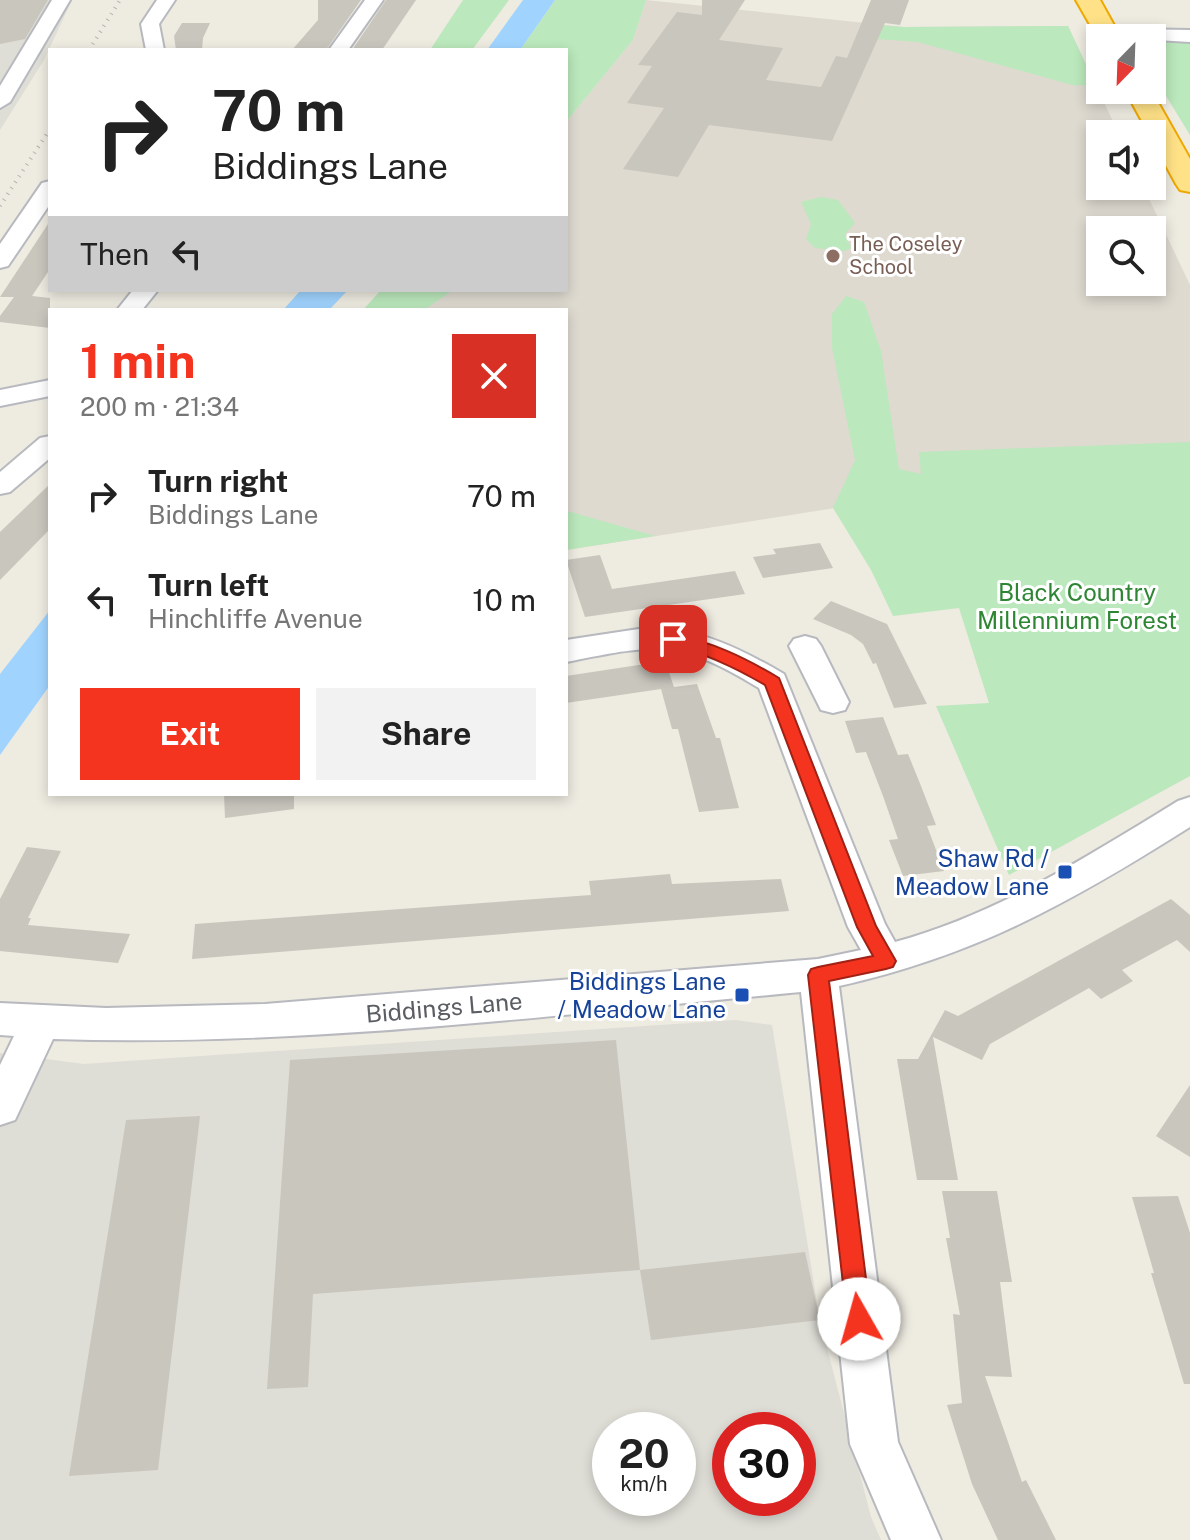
<!DOCTYPE html>
<meta charset="utf-8">
<style>
:root{--surface:#fff;--page:#f2f2f2;--text:#222;--muted:#767676;--accent:#f53420}
body{margin:0;font-family:"Public Sans",sans-serif;background:var(--page);color:var(--text);height:100vh;display:flex;flex-direction:column;font-size:30px;white-space:nowrap}
*{box-sizing:border-box;margin:0}
p{font-size:26px;color:var(--muted)}
.icon{flex:none;width:44px;height:44px;fill:none;stroke:currentColor;stroke-width:2;stroke-linecap:round;stroke-linejoin:round}
.map{position:relative;flex:1;overflow:hidden}
.side{position:absolute;left:48px;top:308px;width:520px;height:488px;display:flex;flex-direction:column;background:var(--surface);border-radius:0px;box-shadow:0 4px 12px #0003}
.side>*{flex:none}
.guide{position:absolute;left:48px;top:48px;width:520px;height:244px;border-radius:0px;box-shadow:0 4px 12px #0003;background:#fff;color:var(--text);overflow:hidden}
.needle{width:52px;rotate:203deg}
.controls{position:absolute;left:1086px;top:24px;display:grid;gap:16px}
.controls a{display:grid;place-items:center;width:80px;height:80px;border-radius:0px;background:var(--surface);box-shadow:0 4px 12px #0003;font-size:40px}
.speed{position:absolute;left:592px;top:1412px;display:flex;gap:16px;font-size:40px;font-weight:700;text-align:center}
.speed>*{display:grid;place-content:center;width:104px;height:104px;border-radius:50%;background:var(--surface);box-shadow:0 4px 12px #0003;line-height:1}
.speed small{font-size:20px;font-weight:400}
.speed .limit{border:12px solid #d22;background:#fff;color:#111}
.pin{position:absolute;display:grid;place-items:center;width:68px;height:68px;color:#fff;margin:-34px;border-radius:16px;box-shadow:0 4px 12px #0006}
.me{position:absolute;width:88px;margin:-44px;rotate:353deg;stroke-linejoin:round;filter:drop-shadow(0 0 6px #0008)}
.turn{display:flex;align-items:center;gap:28px;height:168px;padding:0 32px;font-size:36px}
.turn .icon{width:104px;height:104px;stroke-width:2.5}
.turn b{display:block;font-size:56px;line-height:68px}
.then{display:flex;align-items:center;height:76px;padding:0 32px;background:#0003;gap:16px;font-size:30px}
.round{display:grid;place-items:center;flex:none;width:84px;height:84px;border-radius:0px;background:var(--page)}
.headline{display:flex;align-items:center;justify-content:space-between;height:136px;padding:0 32px}
h1{font-size:48px;font-weight:700;line-height:60px;color:var(--accent)}
.action{display:flex;gap:16px;margin-top:auto;padding:16px 32px}
.action a{flex:1;height:92px;border-radius:0px;background:var(--accent);color:#fff;font-size:32px;font-weight:700;line-height:92px;text-align:center}
.action a+a{background:var(--page);color:var(--text)}
ul{padding:0;list-style:none}
li{display:flex;align-items:center;gap:24px;height:104px;padding:0 32px}
li div{flex:1}
li b{display:block;font-size:30px}
li em{font-style:normal}
.map>svg:first-child{display:block}
.industrial{fill:#deddd6;fill-rule:evenodd}
.education{fill:#dedad0;fill-rule:evenodd}
.green{fill:#bbe8bc}
.water{fill:#a0d4ff}
.building{fill:#c9c6be}
.lines{fill:none;stroke-linecap:round;stroke-linejoin:round}
.minor-casing{stroke:#b7b9bf;stroke-width:4}
.highway-casing{stroke:#efa800;stroke-width:4}
.minor{fill:#fff;fill-rule:evenodd}
.highway{fill:#ffe287;fill-rule:evenodd}
.rail{stroke:#b3b4b4;stroke-width:4;stroke-dasharray:1 6;stroke-linecap:butt}
.route{fill:#f53420;stroke:#9f2215;stroke-width:2}
.education-dot{fill:#8d6e63;stroke:#fff;stroke-width:3}
.transit-dot{fill:#1a4fb4;stroke:#fff;stroke-width:3}
.labels{text-anchor:middle;dominant-baseline:central;stroke-width:6;stroke-linejoin:round;paint-order:stroke}
.far-education-label{font-size:20px;fill:#785e54;stroke:#fff;text-anchor:start}
.park-label{font-size:24px;fill:#2e8634;stroke:#fff}
.transit-label{font-size:24px;fill:#164399;stroke:#fff;text-anchor:end}
.street-label{font-size:24px;fill:#5a5e63;stroke:#fff}
</style>
<div class="map">
<svg width="1190" height="1540" viewBox="0 0 1190 1540">
<rect width="100%" height="100%" fill="#eeebe1"/>
<g class="industrial">
<polygon points="0,0 72,0 44,60 0,130"/>
<path d="M735 1020 772 1025 820 1321 871 1517 881 1540H0V1053L84 1064ZM610 1430H678V1498H610ZM730 1430H798V1498H730Z"/>
</g>
<path class="education" d="M646 0 904 27 1068 26 1119 134H1100V186H1143L1190 285V489L874 502 566 550V310H418L434 290H566V122L633 40ZM1100 230H1152V282H1100Z"/>
<g class="green">
<polygon points="463,0 509,0 472,50 430,50"/>
<polygon points="555,0 646,0 633,40 566,122 566,50 520,50"/>
<polygon points="863,24 904,27 1068,26 1096,86 1072,85 918,42 863,38"/>
<polygon points="1190,36 1190,135 1152,73 1152,38"/>
<polygon points="821,197 838,200 855,223 845,234 851,248 845,251 815,248 806,239 811,224 801,202"/>
<polygon points="381,290 453,290 424,310 363,310"/>
<polygon points="846,296 864,302 881,351 899,469 921,474 919,452 1190,442 1190,776 1009,875 936,706 989,703 959,608 893,616 871,570 833,508 855,460 832,348 832,314"/>
<polygon points="566,512 571,512 655,536 566,550"/>
</g>
<g class="water">
<polygon points="523,0 555,0 520,50 487,50"/>
<polygon points="301,290 348,290 329,310 283,310"/>
<polygon points="50,610 50,685 0,755 0,674"/>
</g>
<g class="building">
<polygon points="0,0 48,0 25,39 0,44"/>
<polygon points="318,0 361,0 326,50 292,50 318,20"/>
<polygon points="386,0 416,0 382,50 352,50"/>
<polygon points="702,0 745,0 719,40 783,48 766,80 821,87 836,56 847,58 871,0 909,0 900,25 885,23 832,141 709,125 678,177 623,169 664,108 627,103 652,66 638,65 677,12 702,15"/>
<polygon points="182,23 210,23 203,38 202,50 176,50 174,36"/>
<polygon points="50,221 50,269 32,296 50,298 50,328 0,322 0,316 14,297 0,297"/>
<polygon points="50,484 50,529 0,580 0,532"/>
<polygon points="820,543 833,568 763,578 753,557 776,554 773,549"/>
<polygon points="600,555 612,589 735,571 745,594 585,617 566,560"/>
<polygon points="831,601 887,624 927,704 894,708 876,663 873,664 863,644 851,635 813,619"/>
<polygon points="665,661 674,687 697,684 716,738 720,738 739,808 699,812 678,729 672,729 661,689 566,703 566,676"/>
<polygon points="883,717 898,755 908,754 921,786 936,825 927,826 944,871 903,876 889,840 898,839 883,796 866,752 856,753 845,721"/>
<polygon points="224,794 294,794 294,809 225,818"/>
<polygon points="27,847 61,851 28,918 31,918 28,925 130,934 118,963 0,951 0,899"/>
<polygon points="670,874 672,884 781,879 789,911 192,959 195,924 591,895 589,881"/>
<polygon points="1171,899 1190,915 1190,952 1177,940 1122,970 1133,981 1101,999 1089,988 990,1044 982,1060 933,1037 958,1180 917,1180 897,1059 918,1059 945,1010 958,1016"/>
<polygon points="616,1040 640,1270 313,1294 308,1387 267,1389 290,1060"/>
<polygon points="1190,1085 1190,1157 1156,1136"/>
<polygon points="200,1116 158,1470 69,1476 126,1120"/>
<polygon points="942,1191 997,1191 1012,1282 1000,1282 1012,1377 985,1376 1022,1482 1026,1480 1056,1540 998,1540 972,1484 947,1405 962,1403 953,1314 960,1315 946,1238 950,1238"/>
<polygon points="1178,1196 1190,1233 1190,1384 1184,1384 1151,1273 1154,1273 1132,1197"/>
<polygon points="805,1252 820,1320 651,1340 640,1270"/>
</g>
<g class="lines">
<defs>
<g id="minor">
<polygon points="52,0 70,0 10,102 0,108 0,86"/>
<polygon points="157,0 175,0 159,24 164,50 146,50 141,24"/>
<polygon points="365,0 383,0 348,50 329,50"/>
<polygon points="1130,29 1190,30 1190,42 1123,38 1123,31"/>
<polygon points="50,181 50,204 8,266 0,268 0,244 42,183"/>
<polygon points="133,290 158,290 142,310 117,310"/>
<polygon points="50,380 50,396 0,406 0,390"/>
<polygon points="50,436 50,458 10,492 0,494 0,472 40,438"/>
<path d="M652 627C701 629 743 650 784 674L885 924 895 942C998 914 1088 856 1178 801L1190 797V827C1071 902 977 955 839 986L898 1442 941 1540H891L850 1444 801 992C553 1015 302 1047 53 1039L15 1120 0 1125V1065L14 1036 0 1035V1003L106 1008 265 1004 818 959 861 950 848 927 759 688C677 638 657 644 566 662V640Z"/>
<polygon points="805,636 816,639 821,646 849,702 845,710 833,713 821,710 789,646 794,639"/>
</g>
<g id="highway">
<polygon points="1076,0 1100,0 1121,38 1100,38 1100,42"/>
<polygon points="1125,90 1151,90 1190,159 1190,192 1180,190 1176,184 1152,140 1152,134 1149,134"/>
</g>
</defs>
<use href="#minor" class="minor-casing"/>
<use href="#highway" class="highway-casing"/>
<use href="#minor" class="minor"/>
<use href="#highway" class="highway"/>
<g class="rail">
<polyline points="89,50 120,0"/>
<polyline points="0,206 50,129"/>
</g>
</g>
<path class="route" d="M673 634C712 642 744 657 779 678L876 926 896 961 893 967 886 969 829 981 871 1319 868 1327 859 1330 851 1327 847 1319 808 975 811 969 818 967 873 956 857 927 765 685C733 666 704 653 667 643L665 639Z"/>
<circle class="education-dot" cx="833" cy="256" r="8"/>
<g class="transit-dot">
<rect x="1057" y="864" width="16" height="16" rx="4"/>
<rect x="734" y="987" width="16" height="16" rx="4"/>
</g>
<g class="labels">
<g class="far-education-label">
<text x="849" y="244">The Coseley<tspan x="849" dy="23">School</tspan></text>
</g>
<g class="park-label">
<text x="1077" y="592">Black Country<tspan x="1077" dy="28">Millennium Forest</tspan></text>
</g>
<g class="transit-label">
<text x="1049" y="858">Shaw Rd /<tspan x="1049" dy="28">Meadow Lane</tspan></text>
<text x="726" y="981">Biddings Lane<tspan x="726" dy="28">/ Meadow Lane</tspan></text>
</g>
<g class="street-label">
<text transform="translate(444 1007) rotate(-5)">Biddings Lane</text>
</g>
</g>
</svg>
<div class="controls">
<a><svg class="needle" viewBox="-14 -14 28 28"><path d="M0-13l5 13h-10z" fill="#e53935"/><path d="M0 13l5-13h-10z" fill="#767676"/></svg></a>
<a><svg class="icon" aria-label="sound" viewBox="0 0 24 24"><path d="M4 9h4l5-4v14l-5-4H4zM17 9q2 3 0 6"/></svg></a>
<a><svg class="icon" aria-label="search" viewBox="0 0 24 24"><circle cx="10" cy="10" r="6"/><path d="M15 15l6 6"/></svg></a>
</div>
<div class="speed"><div>20<small>km/h</small></div><div class="limit">30</div></div>
<div class="pin" style="left:673px;top:639px;background:#d93025"><svg class="icon" aria-label="arrive" viewBox="0 0 24 24"><path d="M6 21V4h12l-3 4 3 4H6"/></svg></div>
<svg class="me" style="left:859px;top:1319px" viewBox="-20 -20 40 40"><circle r="19" fill="#fff"/><path d="M0-13L10 11 0 6-10 11z" fill="#f53420"/></svg>
<div class="guide">
<div class="turn"><svg class="icon" aria-label="right" viewBox="0 0 24 24"><path d="M7 20v-9h11M14 6l5 5-5 5"/></svg><div><b>70 m</b>Biddings Lane</div></div>
<div class="then">Then<svg class="icon" aria-label="left" viewBox="0 0 24 24"><path d="M17 20v-9H6M10 6l-5 5 5 5"/></svg></div>
</div>
<section class="side">
<div class="headline"><div><h1>1 min</h1><p>200 m · 21:34</p></div><a class="round" style="background:#d93025;color:#fff"><svg class="icon" aria-label="close" viewBox="0 0 24 24"><path d="M6 6l12 12M18 6L6 18"/></svg></a></div>
<ul>
<li><svg class="icon" aria-label="right" viewBox="0 0 24 24"><path d="M7 20v-9h11M14 6l5 5-5 5"/></svg><div><b>Turn right</b><p>Biddings Lane</p></div><em>70 m</em></li>
<li><svg class="icon" aria-label="left" viewBox="0 0 24 24"><path d="M17 20v-9H6M10 6l-5 5 5 5"/></svg><div><b>Turn left</b><p>Hinchliffe Avenue</p></div><em>10 m</em></li>
</ul>
<div class="action"><a>Exit</a><a>Share</a></div>
</section>
</div>
